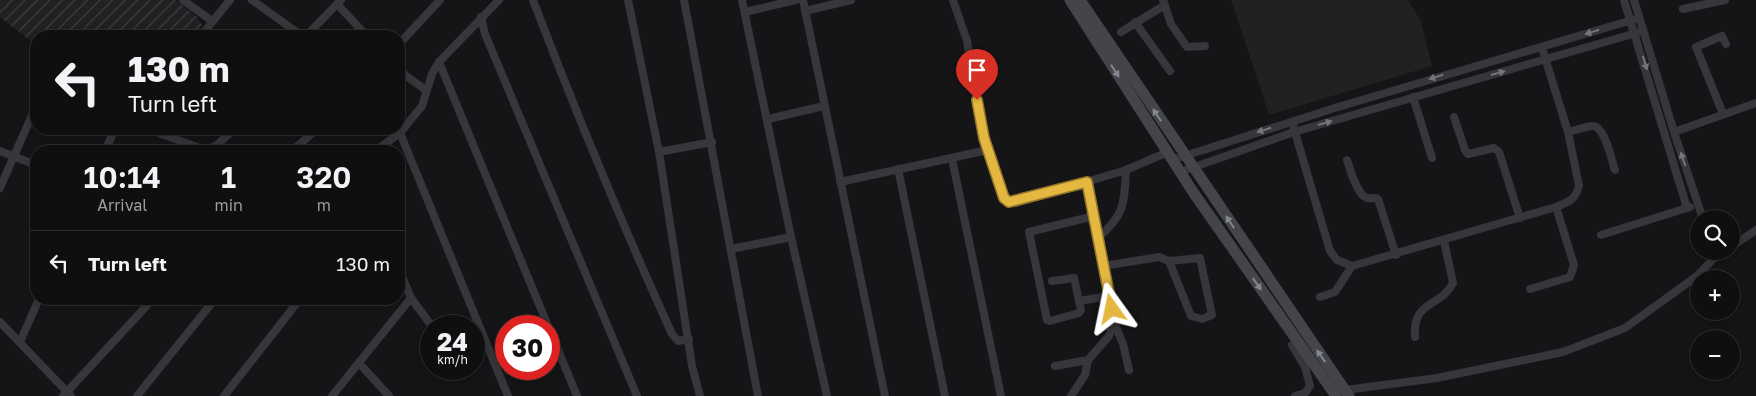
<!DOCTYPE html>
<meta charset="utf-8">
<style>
:root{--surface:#100f10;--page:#191819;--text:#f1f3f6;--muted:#9c9c9f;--line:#302f30}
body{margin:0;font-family:"Golos Text",sans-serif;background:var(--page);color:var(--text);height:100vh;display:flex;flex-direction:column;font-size:19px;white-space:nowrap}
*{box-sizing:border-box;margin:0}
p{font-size:16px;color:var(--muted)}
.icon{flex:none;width:28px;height:28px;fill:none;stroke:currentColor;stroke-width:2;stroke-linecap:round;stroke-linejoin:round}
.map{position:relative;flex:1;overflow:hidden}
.side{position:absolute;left:30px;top:145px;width:375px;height:160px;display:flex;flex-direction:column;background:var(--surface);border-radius:20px;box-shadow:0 2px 12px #0003,0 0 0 1px var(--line)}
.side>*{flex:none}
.hud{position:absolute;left:30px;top:30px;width:375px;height:105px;border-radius:20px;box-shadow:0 2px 12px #0003,0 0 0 1px var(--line);background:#100f10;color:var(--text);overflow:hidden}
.tools{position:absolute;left:1690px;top:210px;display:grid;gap:10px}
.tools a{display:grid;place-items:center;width:50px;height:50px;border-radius:50%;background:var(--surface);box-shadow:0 2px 12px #0003,0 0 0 1px var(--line);font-size:25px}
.speed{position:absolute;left:420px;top:315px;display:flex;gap:10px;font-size:25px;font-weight:700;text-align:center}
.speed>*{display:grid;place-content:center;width:65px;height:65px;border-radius:50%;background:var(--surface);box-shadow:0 2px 12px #0003,0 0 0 1px var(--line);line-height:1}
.speed small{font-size:12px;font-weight:400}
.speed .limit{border:8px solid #d22;background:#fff;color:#111}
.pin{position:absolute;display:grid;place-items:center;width:42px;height:42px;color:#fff;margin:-51px -21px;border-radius:50% 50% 50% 0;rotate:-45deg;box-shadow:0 0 5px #0007}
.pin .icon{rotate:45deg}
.me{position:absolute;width:55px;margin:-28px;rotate:348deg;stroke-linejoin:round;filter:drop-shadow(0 0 4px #0008)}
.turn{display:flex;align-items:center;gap:18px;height:105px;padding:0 15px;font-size:22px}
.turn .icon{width:65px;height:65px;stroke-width:2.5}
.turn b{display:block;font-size:35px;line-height:42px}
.eta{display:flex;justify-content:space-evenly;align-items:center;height:85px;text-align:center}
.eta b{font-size:30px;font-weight:600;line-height:35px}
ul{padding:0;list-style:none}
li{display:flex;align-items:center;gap:15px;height:65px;padding:0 15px;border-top:1px solid var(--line)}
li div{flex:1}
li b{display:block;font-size:19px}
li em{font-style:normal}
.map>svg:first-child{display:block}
.built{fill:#212123}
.industrial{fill:url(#industrial-furrows)}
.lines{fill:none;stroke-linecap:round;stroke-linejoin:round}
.street{stroke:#36363b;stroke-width:8}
.secondary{stroke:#44454b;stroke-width:11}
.oneway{fill:#74767e}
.oneway2{fill:#848790}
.route-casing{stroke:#94772a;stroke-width:12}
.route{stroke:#e3b740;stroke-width:9}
</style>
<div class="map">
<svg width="1756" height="396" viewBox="0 0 1756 396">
<defs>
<pattern id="industrial-furrows" width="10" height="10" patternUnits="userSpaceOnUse" patternTransform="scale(1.25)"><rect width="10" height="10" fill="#212123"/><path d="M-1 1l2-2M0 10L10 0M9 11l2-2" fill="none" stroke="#3e3f41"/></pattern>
</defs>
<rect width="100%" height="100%" fill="#151416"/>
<polygon class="built" points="1231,0 1408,0 1421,21 1432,66 1269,115"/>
<polygon class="industrial" points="0,0 175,0 197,17 202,25 194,36 36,36 36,45 0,17"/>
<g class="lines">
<g class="street">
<polyline points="183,0 212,21"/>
<polyline points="252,0 302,36"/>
<path d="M533 0C576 113 622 224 672 334L678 341 689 339"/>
<polyline points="628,0 659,152 692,366 700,396"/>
<polyline points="684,0 758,396"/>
<polyline points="742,0 791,237 827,396"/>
<polyline points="803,0 885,396"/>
<polyline points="953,0 967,41 984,138 1004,197 1009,202 1016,203 1126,170 1168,152"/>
<polyline points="1163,0 1171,24 1187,47 1205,46"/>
<polyline points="1624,0 1687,208"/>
<polyline points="1634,0 1674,132 1703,219"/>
<polyline points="337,4 367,36"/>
<polyline points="1683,9 1725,0"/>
<polyline points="805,11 851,0"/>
<polyline points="745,12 796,0"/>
<polyline points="481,17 485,34 637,396"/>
<polyline points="1135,22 1170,71"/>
<polyline points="1121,32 1165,5"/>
<polyline points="201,36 230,0"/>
<polyline points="306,36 341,0"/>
<polyline points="399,44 440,0"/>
<polyline points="439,62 548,326"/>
<polyline points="399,68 406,76 426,90"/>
<polyline points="1413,97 1432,158"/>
<polyline points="1723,114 1696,47 1722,36 1726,44"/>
<polyline points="1454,117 1465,150 1468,154 1494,148 1499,152 1520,218"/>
<polyline points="768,119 824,106"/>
<path d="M1292 122 1330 251 1337 260 1352 266 1556 207C1569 202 1575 200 1579 186L1568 132 1542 48"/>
<polyline points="148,129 205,150"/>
<path d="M1568 132C1576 130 1584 127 1592 126 1605 125 1611 159 1615 170"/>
<polyline points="1674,132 1756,103"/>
<polyline points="400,133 508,396"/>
<polyline points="0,151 36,165"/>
<polyline points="105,151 115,129"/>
<polyline points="205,151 217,145 234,129"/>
<polyline points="292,151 317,129"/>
<polyline points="375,151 400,133 422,106 432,74 439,62 499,0"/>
<polyline points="659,152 712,142"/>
<polyline points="952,159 1001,396"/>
<polyline points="1172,160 1338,107 1639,18"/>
<path d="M1347 160C1350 169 1357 195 1367 198 1372 199 1374 197 1378 199L1396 255"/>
<polyline points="898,169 945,396"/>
<polyline points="1180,172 1294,132 1643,31"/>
<polyline points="840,182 988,150"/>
<polyline points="1087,183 1114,322 1123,344 1129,370"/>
<polyline points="0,188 36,106"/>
<polyline points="1601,235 1690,207"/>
<path d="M1098 238C1125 214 1124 205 1126 170"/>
<polyline points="1731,247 1756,230"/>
<polyline points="731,249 791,237"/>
<polyline points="1103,266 1159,257 1169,261 1200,258 1212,315 1202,319 1191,316 1169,261"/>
<polyline points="399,269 411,298 431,325"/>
<polyline points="1052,281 1074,278 1081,310 1079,313 1050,321 1047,320 1029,232 1094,216"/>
<polyline points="1530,289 1570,277 1574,265 1556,207"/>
<polyline points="1320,297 1335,292 1352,266"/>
<polyline points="1079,301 1109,296"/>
<polyline points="0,322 71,396"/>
<polyline points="549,328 577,396"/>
<path d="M1415 337C1412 300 1441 307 1453 283L1444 241"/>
<polyline points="20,342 39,299"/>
<polyline points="359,363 389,396"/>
<polyline points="1055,366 1088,360 1109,336 1114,322"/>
<polyline points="1345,390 1437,378 1563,352 1625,328 1697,276 1714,258 1724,251"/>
<polyline points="63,396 153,299"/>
<polyline points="137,396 215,299"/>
<polyline points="224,396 300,299"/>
<polyline points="332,396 411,298"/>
<polyline points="1071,396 1085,375 1088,360"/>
<polyline points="1295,396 1305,393 1310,386 1305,367 1292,345 1297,342"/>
</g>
<g class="secondary">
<polyline points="1070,0 1193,192 1336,396"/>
<polyline points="1080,0 1349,396"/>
</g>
</g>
<defs><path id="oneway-solid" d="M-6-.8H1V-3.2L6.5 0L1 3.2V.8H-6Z" transform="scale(1.25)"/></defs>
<g class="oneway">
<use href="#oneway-solid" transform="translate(1592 32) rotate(163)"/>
<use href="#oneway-solid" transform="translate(1645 63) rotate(73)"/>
<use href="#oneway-solid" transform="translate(1498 73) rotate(-16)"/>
<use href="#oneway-solid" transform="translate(1436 77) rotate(163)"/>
<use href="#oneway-solid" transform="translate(1325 123) rotate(-16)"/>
<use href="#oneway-solid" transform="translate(1264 130) rotate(162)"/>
<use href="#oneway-solid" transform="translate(1683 159) rotate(-109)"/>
</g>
<g class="oneway2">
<use href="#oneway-solid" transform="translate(1115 71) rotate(57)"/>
<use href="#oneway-solid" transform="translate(1157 115) rotate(-124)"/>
<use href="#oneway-solid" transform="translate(1230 222) rotate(-124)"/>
<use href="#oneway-solid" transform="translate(1257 284) rotate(55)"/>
<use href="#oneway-solid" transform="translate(1321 356) rotate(-125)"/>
</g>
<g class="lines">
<defs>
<polyline id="route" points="977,100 984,138 1004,198 1009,202 1087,182 1112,309"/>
</defs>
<use href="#route" class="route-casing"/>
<use href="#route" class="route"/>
</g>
</svg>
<div class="tools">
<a><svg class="icon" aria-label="search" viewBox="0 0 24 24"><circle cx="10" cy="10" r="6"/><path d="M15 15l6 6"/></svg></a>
<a>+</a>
<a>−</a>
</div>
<div class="speed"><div>24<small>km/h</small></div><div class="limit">30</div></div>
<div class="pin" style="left:977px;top:100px;background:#d93025"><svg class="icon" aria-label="arrive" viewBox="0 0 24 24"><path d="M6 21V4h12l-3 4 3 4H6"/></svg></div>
<svg class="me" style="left:1112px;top:309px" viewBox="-20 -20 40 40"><path d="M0-17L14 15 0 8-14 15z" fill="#e3b740" stroke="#fff" stroke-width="4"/></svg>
<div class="hud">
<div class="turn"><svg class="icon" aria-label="left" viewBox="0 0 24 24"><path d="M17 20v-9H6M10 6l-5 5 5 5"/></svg><div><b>130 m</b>Turn left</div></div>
</div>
<section class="side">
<div class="eta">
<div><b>10:14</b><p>Arrival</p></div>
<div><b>1</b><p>min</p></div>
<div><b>320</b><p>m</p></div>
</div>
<ul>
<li><svg class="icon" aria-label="left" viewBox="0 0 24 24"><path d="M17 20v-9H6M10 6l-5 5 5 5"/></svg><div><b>Turn left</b></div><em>130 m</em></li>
</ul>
</section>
</div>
